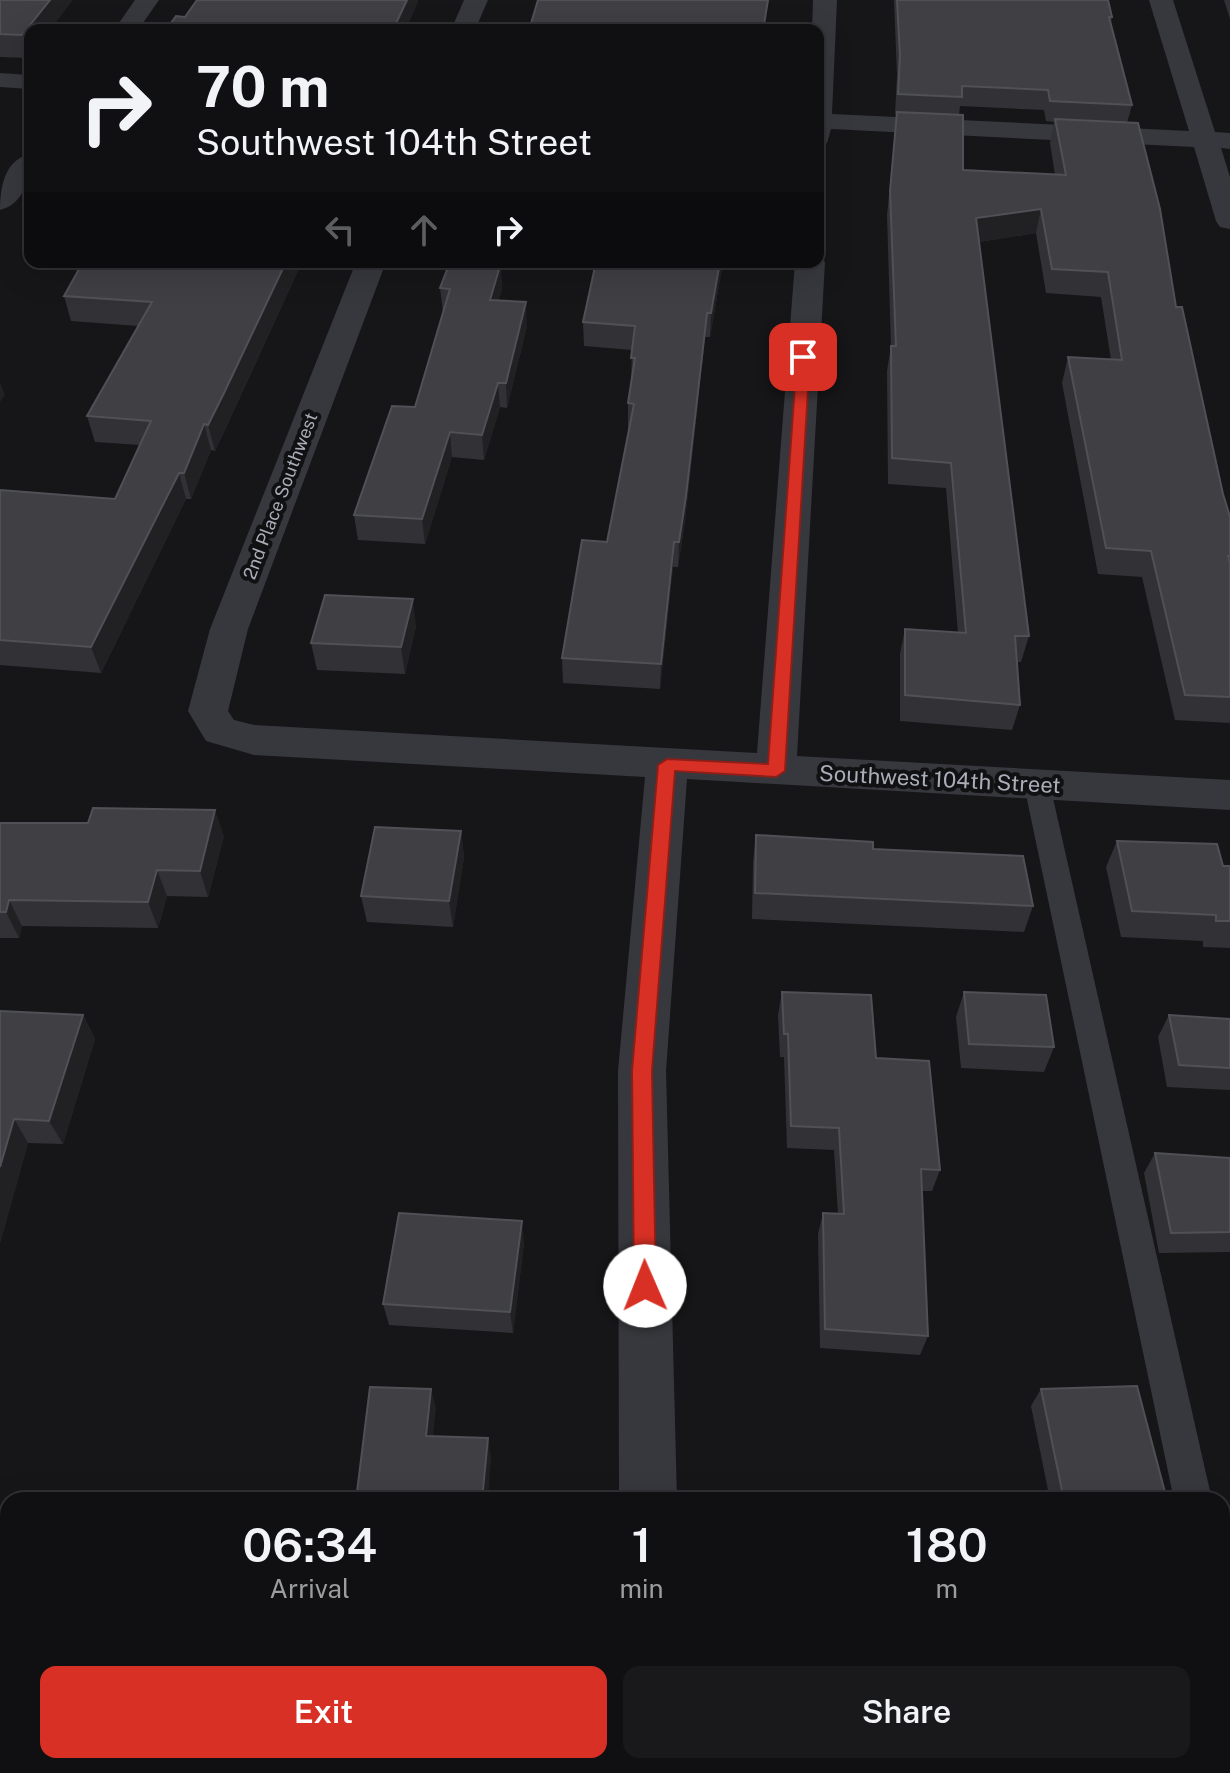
<!DOCTYPE html>
<style>
:root{--surface:#101012;--page:#19191b;--text:#f1f3f6;--muted:#9c9d9f;--line:#303032;--accent:#d93025}
body{margin:0;font-family:"Public Sans",sans-serif;background:var(--page);color:var(--text);height:100vh;display:flex;flex-direction:column;font-size:30px;white-space:nowrap}
*{box-sizing:border-box;margin:0}
p{font-size:26px;color:var(--muted)}
.icon{flex:none;width:44px;height:44px;fill:none;stroke:currentColor;stroke-width:2;stroke-linecap:round;stroke-linejoin:round}
.map{position:relative;flex:1;overflow:hidden}
.side{position:absolute;left:0px;top:1492px;width:1230px;height:282px;display:flex;flex-direction:column;background:var(--surface);border-radius:24px 24px 0 0;box-shadow:0 8px 32px #0002,0 0 0 2px var(--line)}
.side>*{flex:none}
.hud{position:absolute;left:24px;top:24px;width:800px;height:244px;border-radius:16px;box-shadow:0 8px 32px #0002,0 0 0 2px var(--line);background:#101012;color:var(--text);overflow:hidden}
.pin{position:absolute;display:grid;place-items:center;width:68px;height:68px;color:#fff;margin:-34px;border-radius:16px;box-shadow:0 4px 12px #0006}
.me{position:absolute;width:88px;margin:-44px;rotate:359deg;stroke-linejoin:round;filter:drop-shadow(0 0 6px #0008)}
.turn{display:flex;align-items:center;gap:28px;height:168px;padding:0 40px;font-size:36px}
.turn .icon{width:104px;height:104px;stroke-width:2.5}
.turn b{display:block;font-size:56px;line-height:68px}
.lanes{display:flex;align-items:center;height:76px;padding:0 40px;background:#0003;justify-content:center;gap:40px;direction:ltr}
.lanes .off{opacity:.35}
.eta{display:flex;justify-content:space-evenly;align-items:center;height:136px;text-align:center}
.eta b{font-size:48px;font-weight:600;line-height:56px}
.action{display:flex;gap:16px;margin-top:auto;padding:16px 40px}
.action a{flex:1;height:92px;border-radius:16px;background:var(--accent);color:#fff;font-size:32px;font-weight:600;line-height:92px;text-align:center}
.action a+a{background:var(--page);color:var(--text)}
.map>svg:first-child{display:block}
.lines{fill:none;stroke-linecap:round;stroke-linejoin:round}
.lane{fill:#37383d;fill-rule:evenodd}
.street{fill:#37383d;fill-rule:evenodd}
.wall{fill:#323236;fill-rule:evenodd}
.shaded-wall{fill:#212124}
.building{fill:#3f3f44;stroke:#4f5156;stroke-width:2}
.route{fill:#d93025;stroke:#8d1f18;stroke-width:2}
.labels{text-anchor:middle;dominant-baseline:central;stroke-width:8;stroke-linejoin:round;paint-order:stroke}
.far-street-label{font-size:18px;fill:#a8adb8;stroke:#111113}
.street-label{font-size:22px;fill:#a8adb8;stroke:#111113}
</style>
<div class="map">
<svg width="1230" height="1773" viewBox="0 0 1230 1773">
<rect width="100%" height="100%" fill="#161618"/>
<g class="lines">
<g class="lane">
<polygon points="1037,775 1046,778 1050,785 1212,1500 1174,1500 1024,785 1028,778"/>
<polygon points="1222,1623 1230,1627 1230,1702 1222,1699"/>
</g>
<g class="street">
<polygon points="135,0 159,0 138,30 114,30"/>
<polygon points="464,0 488,0 475,30 451,30"/>
<polygon points="813,0 837,0 832,114 1189,131 1149,0 1173,0 1215,132 1230,133 1230,149 1221,148 1230,177 1230,229 1220,227 1216,221 1194,147 831,129 827,143 818,145 818,30 812,30"/>
<polygon points="0,73 30,75 30,89 0,87"/>
<path d="M30 154C30 176 25 204 0 210 0 188 4 160 30 154Z"/>
<polygon points="818,255 825,262 797,756 1230,780 1230,810 687,779 666,1071 677,1500 619,1500 618,1071 645,777 254,755 206,741 188,711 210,629 356,262 386,262 248,629 228,711 234,720 254,725 757,753 795,262 818,262"/>
<rect x="620" y="1766" width="64" height="7"/>
</g>
</g>
<g class="wall">
<polygon points="0,0 30,30 30,56 29,58 0,57"/>
<path d="M894 0H1108L1112 17 1111 23 1132 105 1127 123 1176 307 1223 494 1230 517V723L1175 720 1142 577 1098 574 1062 383 1068 357 1111 360 1101 297 1046 293 1036 233 979 242 1029 636 1021 662H1017L1020 705 1012 730 900 721V654L905 629 958 633 946 488 888 484 887 371 891 346 887 215 897 114H895L897 75ZM960 106 1044 110 1046 121 1054 122 1050 143 1055 175 963 170 959 115Z"/>
<polygon points="1224,0 1230,0 1230,19"/>
<polygon points="302,262 230,419 215,451 211,450 191,499 186,499 101,673 0,665 0,490 115,499 140,445 95,442 87,416 138,326 71,321 64,296"/>
<polygon points="723,262 710,337 705,337 685,521 678,567 673,567 660,689 563,683 562,658 607,542 629,428 628,428 628,403 631,382 632,350 584,346 583,322"/>
<polygon points="501,273 502,290 498,300 527,326 507,408 500,407 484,460 452,457 425,544 358,540 354,515 415,407 443,312 440,288"/>
<polygon points="416,626 405,674 317,670 311,643"/>
<polygon points="0,823 224,836 208,897 167,896 158,928 22,926 19,938 0,938"/>
<polygon points="461,831 464,857 453,927 367,922 361,896"/>
<polygon points="756,835 873,849 1033,906 1024,932 752,919 753,862"/>
<polygon points="1117,841 1223,866 1230,866 1230,948 1203,947 1203,941 1121,937 1106,867"/>
<polygon points="782,992 876,1058 940,1170 932,1191 922,1191 928,1336 920,1355 820,1348 818,1234 823,1213 838,1214 834,1150 787,1148 784,1057 780,1057 778,1015"/>
<polygon points="964,992 1054,1047 1044,1072 961,1068 956,1017"/>
<polygon points="0,1011 83,1015 95,1039 63,1144 28,1143 0,1243"/>
<polygon points="1169,1015 1230,1019 1230,1090 1167,1087 1158,1037"/>
<polygon points="1155,1153 1230,1158 1230,1252 1159,1253 1144,1173"/>
<polygon points="524,1243 513,1333 389,1325 383,1304"/>
<polygon points="1041,1389 1167,1500 1050,1500 1031,1406"/>
<polygon points="1110,1766 1191,1766 1192,1773 1111,1773"/>
</g>
<g class="shaded-wall">
<polygon points="50,0 73,0 50,30 30,30 30,56 29,58 22,35"/>
<polygon points="407,0 418,0 418,2 406,30 393,30"/>
<polygon points="768,0 769,0 765,30 763,30"/>
<polygon points="1041,209 1036,233 971,243 976,218"/>
<polygon points="286,262 302,262 215,451 208,425"/>
<polygon points="495,262 504,262 501,273 502,290 491,324 490,300"/>
<polygon points="720,262 723,262 710,337 711,313"/>
<polygon points="526,302 527,326 507,408 506,383"/>
<polygon points="707,313 705,337 685,521 678,567 679,542"/>
<polygon points="0,382 5,395 0,402"/>
<polygon points="498,383 500,407 484,460 482,435"/>
<polygon points="204,424 211,450 191,499 184,473"/>
<polygon points="450,432 452,457 425,544 422,519"/>
<polygon points="179,473 186,499 101,673 91,647"/>
<polygon points="674,542 673,567 660,689 661,664"/>
<polygon points="413,599 416,626 405,674 401,647"/>
<polygon points="215,810 224,836 208,897 200,871"/>
<polygon points="461,831 464,857 453,927 449,901"/>
<polygon points="157,870 167,896 158,928 148,902"/>
<polygon points="9,900 22,926 19,938 6,912"/>
<polygon points="83,1015 95,1039 63,1144 49,1121"/>
<polygon points="14,1119 28,1143 0,1243 0,1167"/>
<polygon points="522,1221 524,1243 513,1333 510,1312"/>
<polygon points="431,1389 436,1408 431,1455 426,1436"/>
<polygon points="488,1438 491,1457 488,1500 482,1500"/>
<polygon points="0,1749 8,1753 8,1763 5,1773 0,1773"/>
</g>
<g class="building">
<polygon points="0,0 50,0 22,35 0,34"/>
<polygon points="197,0 407,0 393,30 166,30 176,16 185,17"/>
<polygon points="538,0 768,0 763,30 529,30"/>
<polygon points="897,0 1108,0 1112,17 1109,17 1132,105 1050,101 1048,90 962,86 962,97 898,94 900,55"/>
<polygon points="897,112 963,115 963,170 1066,175 1055,119 1138,123 1160,209 1176,307 1182,307 1223,494 1230,517 1230,556 1228,556 1230,563 1230,697 1185,695 1151,551 1106,548 1068,357 1122,360 1108,272 1052,269 1041,209 976,218 1029,636 1015,636 1020,705 905,695 905,629 966,633 951,463 892,458 891,346 896,346 890,191"/>
<polygon points="83,262 286,262 224,393 208,425 204,424 184,473 179,473 91,647 0,640 0,490 115,499 151,421 87,416 152,302 64,296"/>
<polygon points="450,262 495,262 494,266 500,266 490,300 526,302 506,383 498,383 482,435 450,432 422,519 354,515 392,406 415,407 450,289 440,288"/>
<polygon points="596,262 720,262 711,313 707,313 686,496 679,542 674,542 661,664 562,658 582,540 607,542 634,404 628,403 635,358 631,358 635,326 583,322"/>
<polygon points="325,595 413,599 401,647 311,643"/>
<polygon points="93,808 215,810 200,871 157,870 148,902 9,900 6,912 0,912 0,823 88,823"/>
<polygon points="375,827 461,831 449,901 361,896"/>
<polygon points="756,835 873,842 873,849 1023,856 1033,906 755,893"/>
<polygon points="1117,841 1217,844 1223,866 1230,866 1230,921 1216,921 1216,915 1132,911"/>
<polygon points="782,992 871,995 876,1058 929,1061 940,1170 921,1169 928,1336 825,1329 823,1213 844,1214 839,1128 791,1126 788,1034 784,1034"/>
<polygon points="964,992 1046,995 1054,1047 969,1044"/>
<polygon points="0,1011 83,1015 49,1121 14,1119 0,1167"/>
<polygon points="1169,1015 1230,1019 1230,1068 1179,1065"/>
<polygon points="1155,1153 1230,1158 1230,1232 1171,1233"/>
<polygon points="399,1213 522,1221 510,1312 383,1304"/>
<polygon points="1137,1386 1167,1500 1064,1500 1041,1389"/>
<polygon points="370,1387 431,1389 426,1436 488,1438 482,1500 356,1500"/>
<polygon points="1119,1766 1191,1766 1192,1773 1120,1773"/>
</g>
<polygon class="route" points="803,353 810,357 785,771 776,777 675,771 652,1071 656,1286 653,1293 645,1296 637,1293 634,1286 632,1071 658,765 667,759 768,764 797,357"/>
<g class="labels">
<g class="far-street-label">
<text transform="translate(280 496) rotate(-69)">2nd Place Southwest</text>
</g>
<g class="street-label">
<text transform="translate(940 779) rotate(3)">Southwest 104th Street</text>
</g>
</g>
</svg>
<div class="pin" style="left:803px;top:357px;background:#d93025"><svg class="icon" aria-label="arrive" viewBox="0 0 24 24"><path d="M6 21V4h12l-3 4 3 4H6"/></svg></div>
<svg class="me" style="left:645px;top:1286px" viewBox="-20 -20 40 40"><circle r="19" fill="#fff"/><path d="M0-13L10 11 0 6-10 11z" fill="#d93025"/></svg>
<div class="hud">
<div class="turn"><svg class="icon" aria-label="right" viewBox="0 0 24 24"><path d="M7 20v-9h11M14 6l5 5-5 5"/></svg><div><b>70 m</b>Southwest 104th Street</div></div>
<div class="lanes"><svg class="icon off" aria-label="left" viewBox="0 0 24 24"><path d="M17 20v-9H6M10 6l-5 5 5 5"/></svg><svg class="icon off" aria-label="ahead" viewBox="0 0 24 24"><path d="M12 20V5M6 11l6-6 6 6"/></svg><svg class="icon" aria-label="right" viewBox="0 0 24 24"><path d="M7 20v-9h11M14 6l5 5-5 5"/></svg></div>
</div>
<section class="side">
<div class="eta">
<div><b>06:34</b><p>Arrival</p></div>
<div><b>1</b><p>min</p></div>
<div><b>180</b><p>m</p></div>
</div>
<div class="action"><a>Exit</a><a>Share</a></div>
</section>
</div>
